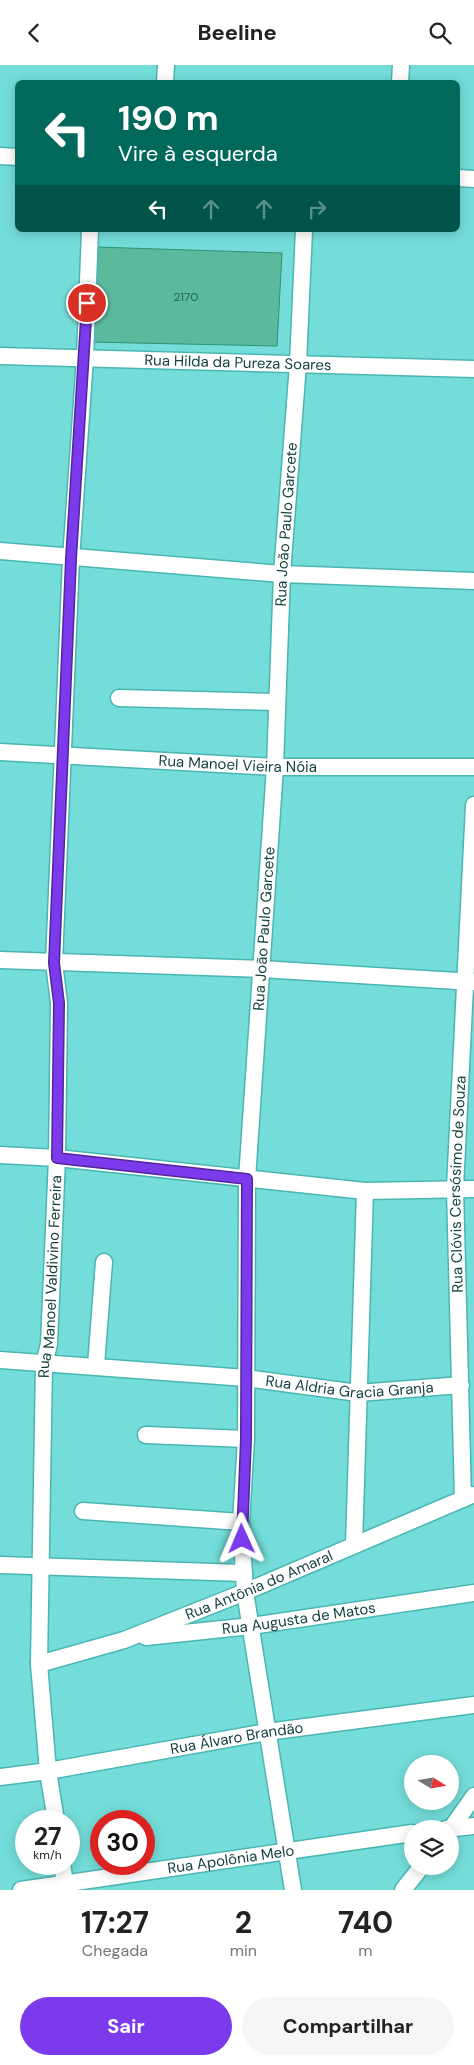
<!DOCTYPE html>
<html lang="pt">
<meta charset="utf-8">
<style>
:root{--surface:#fff;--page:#f6f6f6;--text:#222;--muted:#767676;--accent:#7c3aed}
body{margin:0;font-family:"DM Sans",sans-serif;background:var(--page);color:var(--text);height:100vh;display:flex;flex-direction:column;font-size:19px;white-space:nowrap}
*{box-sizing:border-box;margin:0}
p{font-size:16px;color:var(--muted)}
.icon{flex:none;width:28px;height:28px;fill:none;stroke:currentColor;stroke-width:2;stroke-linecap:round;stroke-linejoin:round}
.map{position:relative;height:1825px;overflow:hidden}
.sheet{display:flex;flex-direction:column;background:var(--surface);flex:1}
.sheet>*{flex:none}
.top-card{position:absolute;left:15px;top:15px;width:445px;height:152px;border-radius:8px;box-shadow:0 2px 12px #0003;background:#00695c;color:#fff;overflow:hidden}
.needle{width:32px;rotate:101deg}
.buttons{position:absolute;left:404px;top:1690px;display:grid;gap:10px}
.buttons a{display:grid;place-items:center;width:55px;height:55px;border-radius:50%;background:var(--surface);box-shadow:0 2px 12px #0003;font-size:25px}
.speed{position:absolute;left:15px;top:1745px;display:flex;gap:10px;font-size:25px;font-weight:700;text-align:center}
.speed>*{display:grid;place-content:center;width:65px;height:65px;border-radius:50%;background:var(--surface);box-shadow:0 2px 12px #0003;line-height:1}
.speed small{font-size:12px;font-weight:400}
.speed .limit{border:8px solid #d22;background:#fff;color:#111}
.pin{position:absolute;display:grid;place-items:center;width:42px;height:42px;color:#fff;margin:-21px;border:2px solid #fff;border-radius:50%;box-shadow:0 1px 5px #0007}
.me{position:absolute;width:55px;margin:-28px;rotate:359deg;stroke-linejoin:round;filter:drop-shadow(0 0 4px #0008)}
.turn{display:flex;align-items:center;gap:18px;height:105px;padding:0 20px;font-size:22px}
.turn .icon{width:65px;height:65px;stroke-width:2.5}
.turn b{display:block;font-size:35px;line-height:42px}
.lanes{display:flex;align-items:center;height:48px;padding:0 20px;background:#0003;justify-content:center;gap:25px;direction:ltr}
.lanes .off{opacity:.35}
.eta{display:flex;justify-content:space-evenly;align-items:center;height:85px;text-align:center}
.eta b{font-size:30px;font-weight:700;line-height:35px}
.cta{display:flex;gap:10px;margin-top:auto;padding:10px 20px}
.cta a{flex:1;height:58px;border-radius:30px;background:var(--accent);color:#fff;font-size:20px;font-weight:700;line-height:58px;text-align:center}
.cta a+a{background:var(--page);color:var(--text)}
header{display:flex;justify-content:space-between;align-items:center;height:65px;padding:0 20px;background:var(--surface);font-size:22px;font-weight:700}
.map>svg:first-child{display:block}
.building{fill:#5bb99d;stroke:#2f9177}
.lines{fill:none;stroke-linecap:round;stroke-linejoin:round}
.minor-casing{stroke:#49b6b2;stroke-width:19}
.minor{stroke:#fff;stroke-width:16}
.route-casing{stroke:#51269a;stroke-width:12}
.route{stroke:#7c3aed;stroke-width:9}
.labels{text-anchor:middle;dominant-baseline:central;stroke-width:4;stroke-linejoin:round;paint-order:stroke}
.number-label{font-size:12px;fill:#266058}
.street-label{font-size:15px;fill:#144241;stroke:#74ddd9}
</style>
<header><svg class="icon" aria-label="back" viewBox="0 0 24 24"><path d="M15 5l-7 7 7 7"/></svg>Beeline<svg class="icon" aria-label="search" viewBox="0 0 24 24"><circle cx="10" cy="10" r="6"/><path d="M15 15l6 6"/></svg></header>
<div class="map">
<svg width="474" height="1825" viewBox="0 0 474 1825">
<rect width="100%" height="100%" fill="#74ddd9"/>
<polygon class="building" points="96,182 282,188 277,281 89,277"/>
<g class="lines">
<defs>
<g id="minor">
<polyline points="165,18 166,0"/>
<polyline points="400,18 401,0"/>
<polyline points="0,91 18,92"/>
<polyline points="458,113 474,114"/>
<path id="s1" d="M0 291 474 304"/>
<polyline points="0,486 282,509 474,516"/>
<polyline points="119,633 277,637"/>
<path id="s2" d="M0 687 275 702H474"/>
<polyline points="0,895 261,904 474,917"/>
<polyline points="0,1090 57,1093 365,1126 474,1124"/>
<path id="s3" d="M0 1295 246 1313 358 1328 461 1320"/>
<polyline points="96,1300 104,1197"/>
<polyline points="146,1370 246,1374"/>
<path id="s4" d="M463 1434 455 1123 474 740"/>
<polyline points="83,1446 241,1457"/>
<polyline points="354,1480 365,1126"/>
<polyline points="0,1500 244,1508"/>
<path id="s5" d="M146 1572 251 1561 474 1528"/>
<path id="s6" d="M39 1599 124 1575 245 1527 472 1430"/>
<path id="s7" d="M0 1712 48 1706 267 1667 474 1640"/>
<path id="s8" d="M56 1756 48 1706 39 1599 44 1299 49 1279 57 1093 59 938 54 898 71 494 85 293 90 165"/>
<polyline points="446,1764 474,1761"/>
<polyline points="450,1765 474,1731"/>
<polyline points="62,1799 66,1825"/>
<path id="s9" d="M21 1825 412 1768"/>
<path id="s10" d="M293 1825 245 1527 241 1457 246 1374 247 1114 275 702 282 509 298 299 304 165"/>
<polyline points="403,1825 422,1801"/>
</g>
</defs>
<use href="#minor" class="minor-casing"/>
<use href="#minor" class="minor"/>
</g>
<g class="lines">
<defs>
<polyline id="route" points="87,238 71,494 54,898 59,938 57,1093 247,1114 246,1374 242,1474"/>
</defs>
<use href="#route" class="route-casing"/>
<use href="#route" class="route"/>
</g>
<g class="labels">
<g class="number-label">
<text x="186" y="232">2170</text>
</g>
<g class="street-label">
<text stroke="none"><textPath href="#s1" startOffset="238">Rua Hilda da Pureza Soares</textPath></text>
<text stroke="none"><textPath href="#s10" startOffset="1371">Rua João Paulo Garcete</textPath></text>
<text stroke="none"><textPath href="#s2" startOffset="238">Rua Manoel Vieira Nóia</textPath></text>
<text stroke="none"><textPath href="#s10" startOffset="966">Rua João Paulo Garcete</textPath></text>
<text stroke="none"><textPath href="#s4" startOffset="315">Rua Clóvis Cersósimo de Souza</textPath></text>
<text stroke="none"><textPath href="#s8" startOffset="546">Rua Manoel Valdivino Ferreira</textPath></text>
<text stroke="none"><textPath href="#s3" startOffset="351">Rua Aldria Gracia Granja</textPath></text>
<text stroke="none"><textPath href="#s6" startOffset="234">Rua Antônia do Amaral</textPath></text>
<text stroke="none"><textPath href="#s5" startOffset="154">Rua Augusta de Matos</textPath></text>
<text stroke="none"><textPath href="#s7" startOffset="240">Rua Álvaro Brandão</textPath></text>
<text stroke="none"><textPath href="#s9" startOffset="212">Rua Apolônia Melo</textPath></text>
</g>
</g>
</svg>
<div class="buttons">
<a><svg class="needle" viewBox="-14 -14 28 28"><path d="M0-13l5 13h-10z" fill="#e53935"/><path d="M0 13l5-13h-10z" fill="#767676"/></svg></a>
<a><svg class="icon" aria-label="layers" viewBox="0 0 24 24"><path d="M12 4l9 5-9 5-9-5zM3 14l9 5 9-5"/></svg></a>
</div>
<div class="speed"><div>27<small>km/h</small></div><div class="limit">30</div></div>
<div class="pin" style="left:87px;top:238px;background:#d93025"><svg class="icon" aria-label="arrive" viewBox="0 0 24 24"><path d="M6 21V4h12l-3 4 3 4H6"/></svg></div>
<svg class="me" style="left:242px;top:1474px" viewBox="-20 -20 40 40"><path d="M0-17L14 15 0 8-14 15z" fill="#7c3aed" stroke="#fff" stroke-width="4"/></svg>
<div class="top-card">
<div class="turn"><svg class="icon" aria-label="left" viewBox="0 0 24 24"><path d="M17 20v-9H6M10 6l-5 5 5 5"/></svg><div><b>190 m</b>Vire à esquerda</div></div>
<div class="lanes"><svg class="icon" aria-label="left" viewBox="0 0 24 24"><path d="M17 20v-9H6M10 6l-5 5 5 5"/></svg><svg class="icon off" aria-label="ahead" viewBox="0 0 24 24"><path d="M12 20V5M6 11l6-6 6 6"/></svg><svg class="icon off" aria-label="ahead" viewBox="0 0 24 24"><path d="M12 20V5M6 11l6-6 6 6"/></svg><svg class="icon off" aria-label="right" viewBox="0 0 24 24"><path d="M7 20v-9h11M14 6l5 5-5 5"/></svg></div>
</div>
</div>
<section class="sheet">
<div class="eta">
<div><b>17:27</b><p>Chegada</p></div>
<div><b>2</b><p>min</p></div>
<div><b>740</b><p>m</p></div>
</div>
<div class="cta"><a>Sair</a><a>Compartilhar</a></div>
</section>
